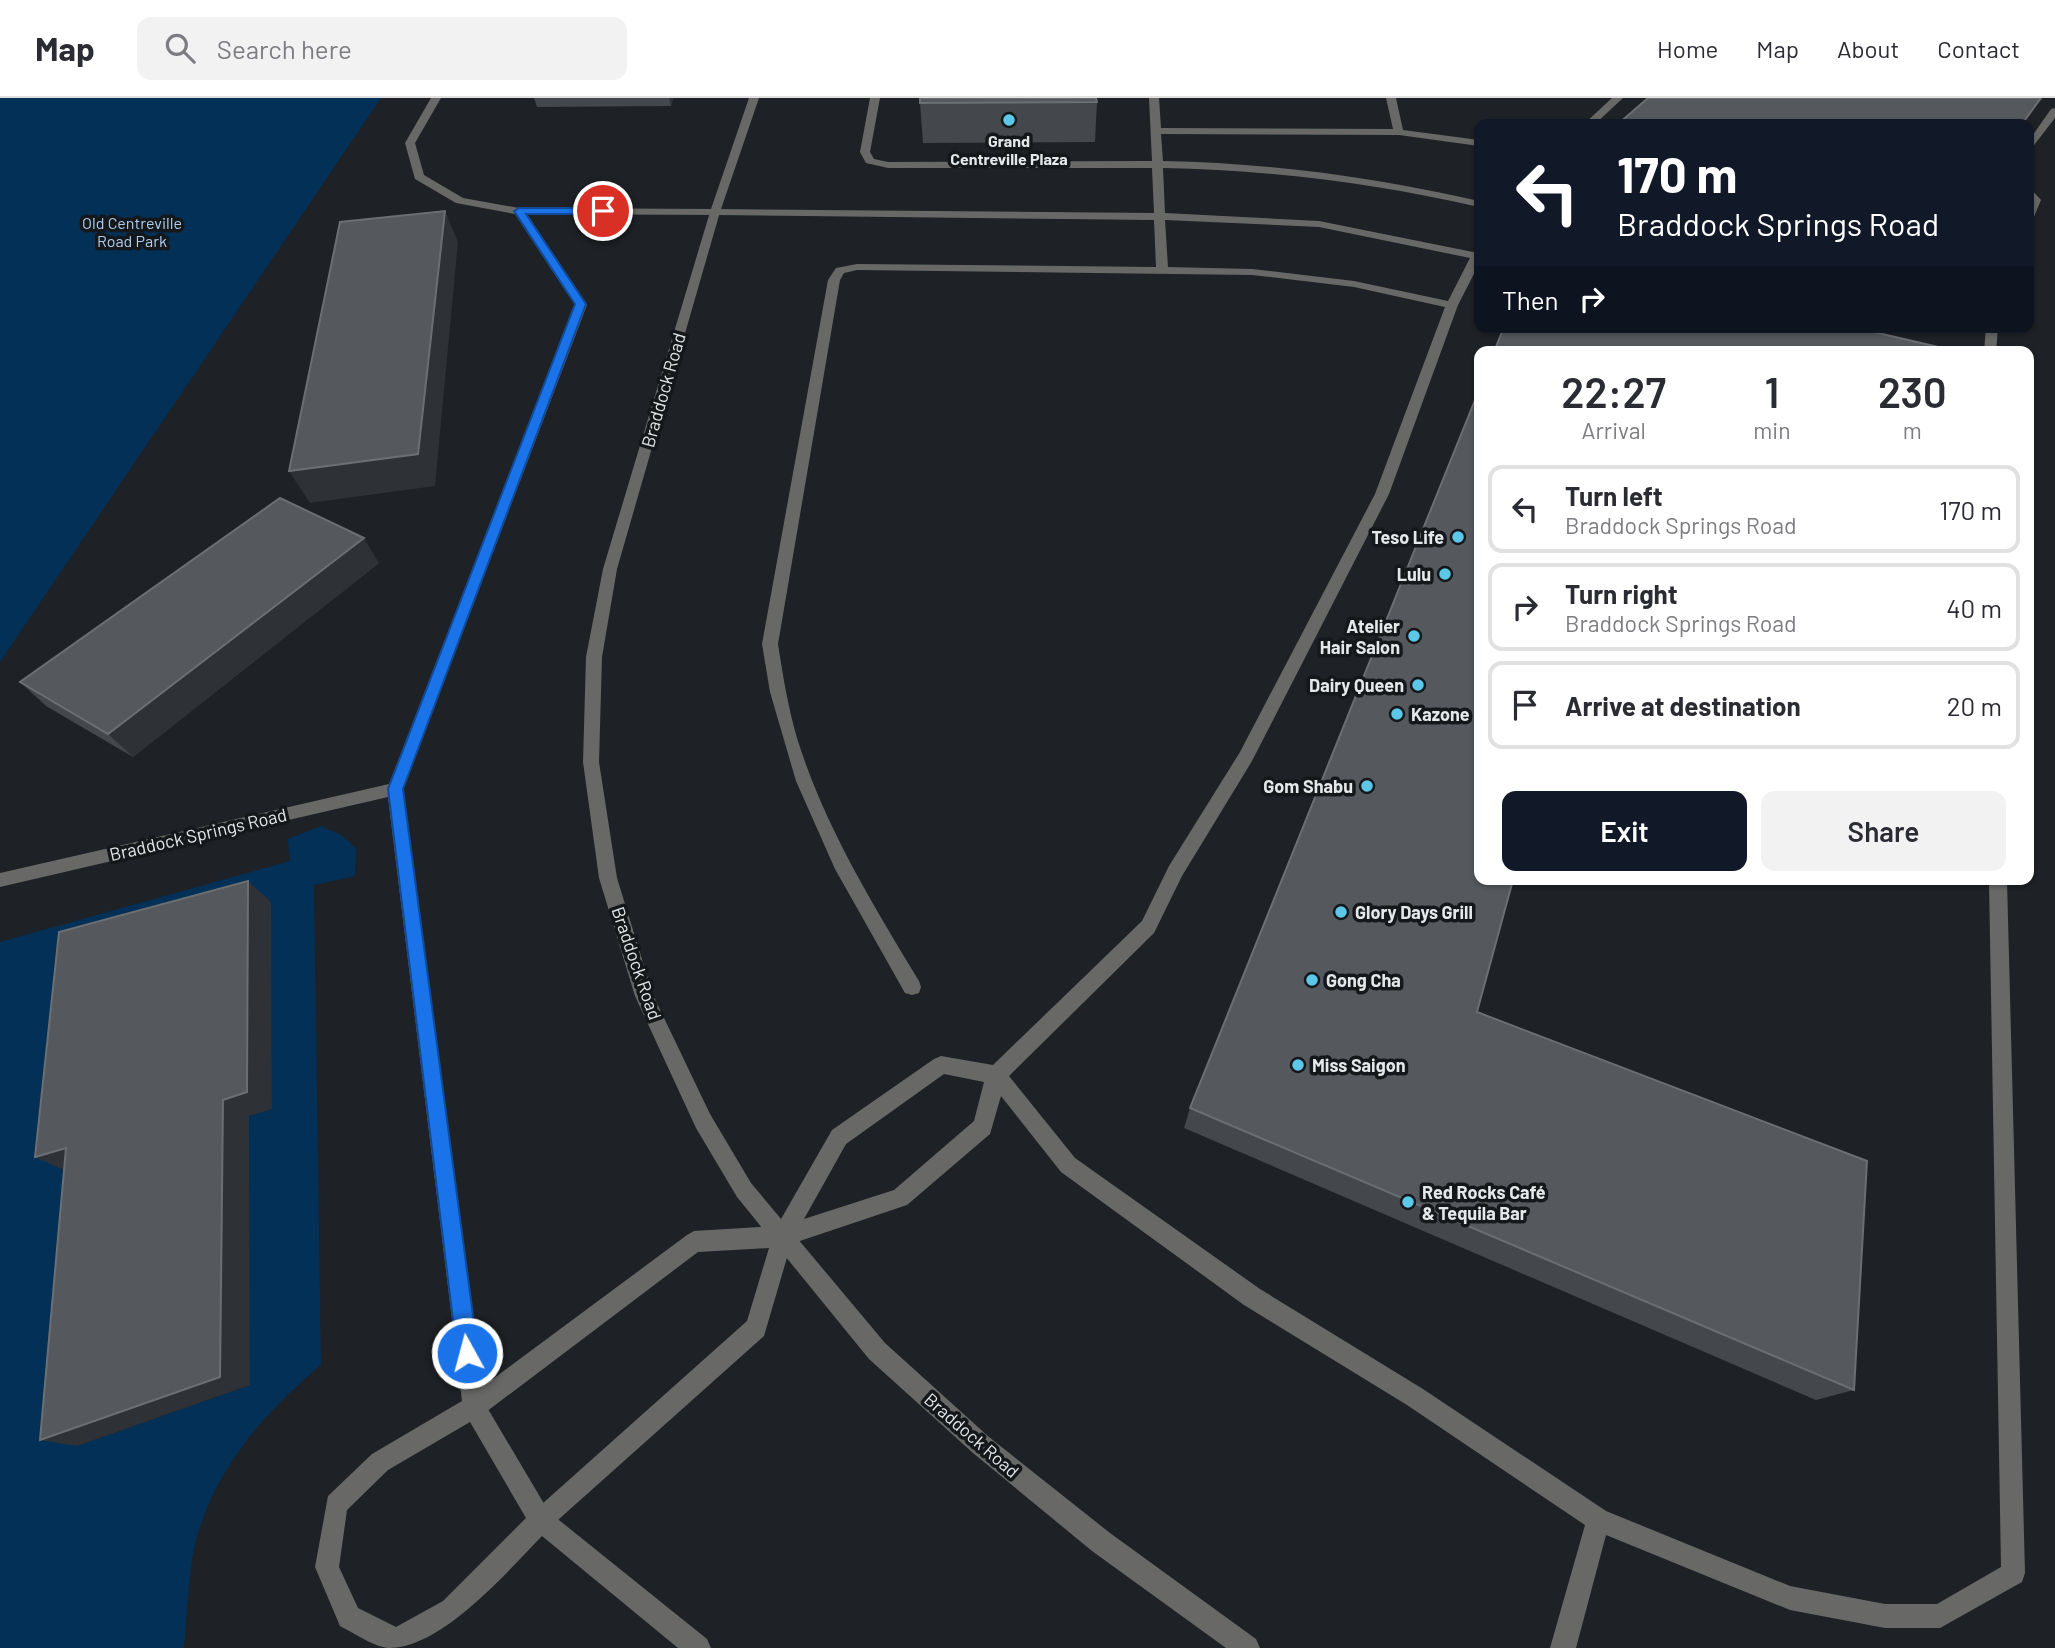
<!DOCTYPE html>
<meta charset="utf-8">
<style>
:root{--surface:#fff;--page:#f2f2f3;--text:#2b2b33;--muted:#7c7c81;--line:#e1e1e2;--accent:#111827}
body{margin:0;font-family:Barlow,sans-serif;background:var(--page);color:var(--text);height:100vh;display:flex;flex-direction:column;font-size:26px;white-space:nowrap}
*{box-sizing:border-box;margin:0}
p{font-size:23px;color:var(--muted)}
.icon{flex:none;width:38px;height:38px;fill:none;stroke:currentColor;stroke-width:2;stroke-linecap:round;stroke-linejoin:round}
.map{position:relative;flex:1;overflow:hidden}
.panel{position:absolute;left:1474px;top:248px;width:560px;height:539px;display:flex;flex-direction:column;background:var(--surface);border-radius:14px;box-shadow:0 2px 5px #0004}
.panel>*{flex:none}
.banner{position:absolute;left:1474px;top:21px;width:560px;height:214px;border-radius:14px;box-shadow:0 2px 5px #0004;background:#111827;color:#fff;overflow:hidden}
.pin{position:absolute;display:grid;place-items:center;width:60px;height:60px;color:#fff;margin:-30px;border:4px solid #fff;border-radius:50%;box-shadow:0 2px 7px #0007}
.me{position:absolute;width:77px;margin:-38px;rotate:353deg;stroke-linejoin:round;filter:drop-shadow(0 0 5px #0008)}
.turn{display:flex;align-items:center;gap:24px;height:147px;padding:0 28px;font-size:32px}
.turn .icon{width:91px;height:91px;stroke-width:2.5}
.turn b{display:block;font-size:49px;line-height:60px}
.then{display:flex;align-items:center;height:66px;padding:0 28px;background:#0003;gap:14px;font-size:26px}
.eta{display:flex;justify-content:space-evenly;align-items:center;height:119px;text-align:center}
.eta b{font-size:42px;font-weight:600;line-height:49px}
.cta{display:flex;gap:14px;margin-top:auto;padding:14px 28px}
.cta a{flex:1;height:80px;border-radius:14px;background:var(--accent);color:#fff;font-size:28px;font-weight:600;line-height:80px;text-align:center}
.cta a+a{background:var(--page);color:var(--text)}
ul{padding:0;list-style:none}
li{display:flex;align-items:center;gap:21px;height:88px;margin:0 14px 10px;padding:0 14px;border:4px solid var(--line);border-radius:14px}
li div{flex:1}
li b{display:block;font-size:26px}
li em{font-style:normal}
header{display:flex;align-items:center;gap:42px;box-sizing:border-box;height:98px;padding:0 35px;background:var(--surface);border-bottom:2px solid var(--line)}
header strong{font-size:33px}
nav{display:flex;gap:38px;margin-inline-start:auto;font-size:24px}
.search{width:490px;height:63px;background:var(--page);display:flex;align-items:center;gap:18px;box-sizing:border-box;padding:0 24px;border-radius:14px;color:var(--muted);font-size:26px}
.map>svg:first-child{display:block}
.green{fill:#033057;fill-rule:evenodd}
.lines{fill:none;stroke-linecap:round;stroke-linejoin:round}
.service{fill:#686967;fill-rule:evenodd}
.minor{fill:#686967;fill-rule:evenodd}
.tertiary{fill:#686967;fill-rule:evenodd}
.wall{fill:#44474b}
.shaded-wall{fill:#2e3135}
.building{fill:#55585c;stroke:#6c6f72;stroke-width:2}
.route{fill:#1a73e8;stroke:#114b97;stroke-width:2}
.poi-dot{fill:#5dc7e8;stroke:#15181b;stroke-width:2.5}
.labels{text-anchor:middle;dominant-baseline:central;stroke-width:7;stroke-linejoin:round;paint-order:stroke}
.far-poi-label{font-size:16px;font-weight:bold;fill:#e5e7ea;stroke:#15181b}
.far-park-label{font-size:16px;fill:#aecdef;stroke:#15181b}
.street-label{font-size:18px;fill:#e5e7ea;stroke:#15181b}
.poi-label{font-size:18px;font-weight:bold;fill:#e5e7ea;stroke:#15181b;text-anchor:end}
</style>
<header>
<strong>Map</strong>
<div class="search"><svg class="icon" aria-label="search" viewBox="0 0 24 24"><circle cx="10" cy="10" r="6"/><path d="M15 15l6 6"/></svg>Search here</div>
<nav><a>Home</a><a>Map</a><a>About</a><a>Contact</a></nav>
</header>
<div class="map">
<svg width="2055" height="1550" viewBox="0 0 2055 1550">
<rect width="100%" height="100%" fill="#1e2125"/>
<g class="green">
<polygon points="0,0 381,0 0,564"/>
<path d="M321 728 341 737 356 750 355 778 314 787 321 1267C270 1310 225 1359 202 1423 188 1459 188 1511 184 1550H0V844L290 763 288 741ZM270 804 272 1010 249 1018 250 1287 77 1348Z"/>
</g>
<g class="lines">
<g class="service">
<path d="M870 0H880L870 54 874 61 888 64 1152 63 1149 0H1159L1161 30 1393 31 1386 0H1396L1403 32 1479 42V48L1399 37 1161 36 1163 63C1270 65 1374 79 1479 103V109C1374 85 1270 72 1163 70L1165 115 1319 123 1473 154 1479 151V166L1458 207 1389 396 1252 663 1182 778 1154 835 1009 978 1075 1060 1260 1191 1423 1291 1606 1413 1790 1488 1885 1506H1937L2001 1469 1989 782H2007L2025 1475 2022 1484 1940 1530H1885L1790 1512 1606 1437 1576 1550H1550L1585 1427 1407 1307 1244 1207 1061 1074 1001 998 990 1036 907 1107 791 1146 764 1238 549 1430 541 1434 533 1430 529 1422 533 1414 747 1223 769 1150 698 1154 482 1317 474 1320 466 1317 463 1309 466 1301 687 1137 694 1133 777 1128 832 1032 934 961 941 958 993 967 1142 823 1169 768 1240 654 1375 396 1445 209 1354 189 1252 177 857 172 844 175 840 182 778 546C783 578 788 609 797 640 824 727 872 805 919 883L921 889 919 895 912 897 905 895 835 771 796 683 770 594 762 546 828 182 836 170 857 166 1156 169 1154 122 715 117 710 114 715 111 1154 115 1152 70H888L866 65 860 54ZM1165 122 1319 129 1470 160 1448 203 1354 183 1252 171 1168 169ZM944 976 984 984 974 1023 894 1092 804 1121 846 1046Z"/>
<polygon points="1612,0 1623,0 1595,26 1584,26"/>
<polygon points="2055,10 2055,20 2028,55 2028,44 2051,11"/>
<polygon points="2028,88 2041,102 2033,121 2028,124 2031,102"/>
<polygon points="1986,229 1998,229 1996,254 1984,254"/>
</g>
<path class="minor" d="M431 0H441L415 45 424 77 463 100 519 110 715 111 720 114 715 117 527 116 587 207 403 691 485 1306 549 1414 707 1541 711 1550H678L542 1438C507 1474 442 1550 389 1550 374 1549 354 1535 340 1528L315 1469 328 1398 372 1356 462 1303 388 699 0 789V775L389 686 575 207 515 116 456 105 415 81 405 45ZM470 1324 526 1420 443 1503 396 1529 358 1510 339 1469 347 1412 388 1372Z"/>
<polygon class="tertiary" points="749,0 759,0 720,114 617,471 602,559 599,664 617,780 653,897 710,1016 751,1085 885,1245 989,1339 1110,1435 1256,1541 1260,1550 1226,1550 1092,1453 973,1355 869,1261 737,1099 696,1030 635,898 599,780 583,664 586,559 603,471 710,114"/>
</g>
<g class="wall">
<polygon points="534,0 673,0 671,8 537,9"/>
<polygon points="1097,4 1095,44 923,45 920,5"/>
<polygon points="379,465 133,659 46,608 20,584"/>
<polygon points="1477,914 1854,1292 1816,1302 1184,1030 1190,1010"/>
</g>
<g class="shaded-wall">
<polygon points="669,0 673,0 671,8"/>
<polygon points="445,113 458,144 435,388 310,405 289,373"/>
<polygon points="364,440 379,465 133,659 108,636"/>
<polygon points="248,783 271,804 272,1011 249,1018 250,1287 77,1348 40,1342 223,1002"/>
<polygon points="66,1050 68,1074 35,1059"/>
</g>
<g class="building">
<polygon points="920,0 1096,0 1097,4 920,5"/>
<polygon points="1648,0 2041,0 2022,26 1618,26"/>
<polygon points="445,113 418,356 289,373 340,124"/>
<polygon points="1504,229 1852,229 1960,254 1494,254"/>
<polygon points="1479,292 1479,782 1513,782 1477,914 1867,1063 1854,1292 1190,1010"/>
<polygon points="280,400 364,440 108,636 20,584"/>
<polygon points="248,783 247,994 223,1002 220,1279 40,1342 66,1050 35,1059 59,834"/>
</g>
<polygon class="route" points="519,110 603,110 608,113 603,116 526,116 586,206 403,691 478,1255 475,1262 467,1265 460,1262 457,1255 388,691 575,206 514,113"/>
<g class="poi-dot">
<circle cx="1009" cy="22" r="7"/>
<circle cx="1458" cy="439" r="7"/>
<circle cx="1445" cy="476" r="7"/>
<circle cx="1414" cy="538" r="7"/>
<circle cx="1418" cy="587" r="7"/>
<circle cx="1397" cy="616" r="7"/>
<circle cx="1367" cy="688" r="7"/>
<circle cx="1341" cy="814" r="7"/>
<circle cx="1312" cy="882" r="7"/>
<circle cx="1298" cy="967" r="7"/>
<circle cx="1408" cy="1104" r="7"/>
</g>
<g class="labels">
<g class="far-poi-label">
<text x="1009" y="42">Grand<tspan x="1009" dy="18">Centreville Plaza</tspan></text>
</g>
<g class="far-park-label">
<text x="132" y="124">Old Centreville<tspan x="132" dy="18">Road Park</tspan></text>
</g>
<g class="street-label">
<text transform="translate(663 292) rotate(-74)">Braddock Road</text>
<text transform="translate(198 736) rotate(-13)">Braddock Springs Road</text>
<text transform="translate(637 865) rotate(71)">Braddock Road</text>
<text transform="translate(972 1337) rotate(41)">Braddock Road</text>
</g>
<g class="poi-label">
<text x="1444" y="439">Teso Life</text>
<text x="1431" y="476">Lulu</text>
<text x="1400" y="528">Atelier<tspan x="1400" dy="21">Hair Salon</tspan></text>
<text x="1404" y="587">Dairy Queen</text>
<text x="1411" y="616" text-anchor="start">Kazone</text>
<text x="1353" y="688">Gom Shabu</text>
<text x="1355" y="814" text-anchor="start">Glory Days Grill</text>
<text x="1326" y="882" text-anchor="start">Gong Cha</text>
<text x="1312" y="967" text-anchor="start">Miss Saigon</text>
<text x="1422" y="1094" text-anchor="start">Red Rocks Café<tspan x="1422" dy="21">&amp; Tequila Bar</tspan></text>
</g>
</g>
</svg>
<div class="pin" style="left:603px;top:113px;background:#d93025"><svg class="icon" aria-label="arrive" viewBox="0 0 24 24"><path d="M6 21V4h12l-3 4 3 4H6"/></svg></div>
<svg class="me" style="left:467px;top:1255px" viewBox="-20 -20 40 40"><circle r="17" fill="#1a73e8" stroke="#fff" stroke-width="3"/><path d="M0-11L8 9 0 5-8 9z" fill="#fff"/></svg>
<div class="banner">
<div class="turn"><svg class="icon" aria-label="left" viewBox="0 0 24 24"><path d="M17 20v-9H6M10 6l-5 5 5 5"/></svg><div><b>170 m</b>Braddock Springs Road</div></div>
<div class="then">Then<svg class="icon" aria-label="right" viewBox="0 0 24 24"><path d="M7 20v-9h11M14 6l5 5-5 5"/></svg></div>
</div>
<section class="panel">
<div class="eta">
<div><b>22:27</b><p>Arrival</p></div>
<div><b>1</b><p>min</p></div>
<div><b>230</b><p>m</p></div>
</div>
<ul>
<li><svg class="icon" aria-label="left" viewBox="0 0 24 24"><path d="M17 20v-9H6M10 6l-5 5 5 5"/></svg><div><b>Turn left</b><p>Braddock Springs Road</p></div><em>170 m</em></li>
<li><svg class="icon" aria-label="right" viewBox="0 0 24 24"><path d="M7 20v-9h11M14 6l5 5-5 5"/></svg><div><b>Turn right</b><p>Braddock Springs Road</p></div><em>40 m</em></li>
<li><svg class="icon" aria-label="arrive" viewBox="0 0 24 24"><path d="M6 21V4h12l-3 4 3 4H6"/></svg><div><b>Arrive at destination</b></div><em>20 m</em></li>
</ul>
<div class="cta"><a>Exit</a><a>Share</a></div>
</section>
</div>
